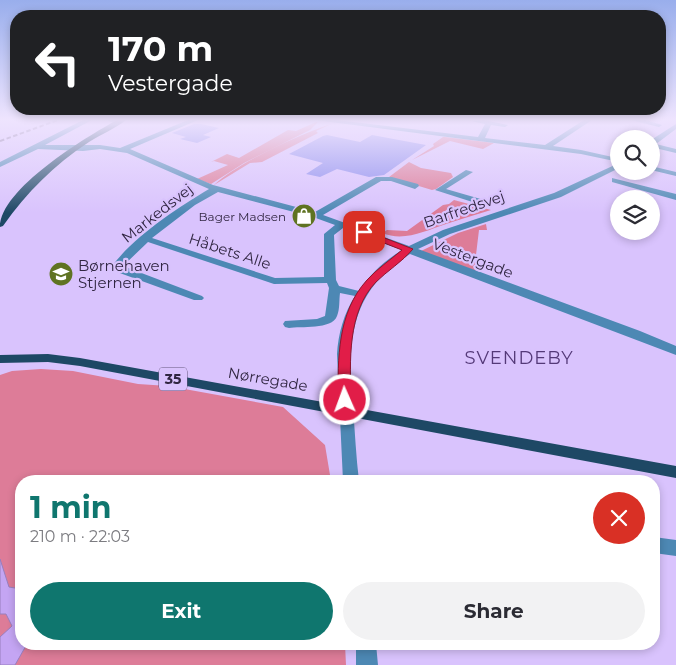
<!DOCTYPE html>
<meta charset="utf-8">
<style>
:root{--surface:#fff;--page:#f2f2f3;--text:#2b2b33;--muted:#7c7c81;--accent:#0f766e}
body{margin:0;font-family:Montserrat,sans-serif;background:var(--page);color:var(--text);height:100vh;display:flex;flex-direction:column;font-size:19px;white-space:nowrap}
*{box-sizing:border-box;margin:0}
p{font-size:16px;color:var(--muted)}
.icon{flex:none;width:28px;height:28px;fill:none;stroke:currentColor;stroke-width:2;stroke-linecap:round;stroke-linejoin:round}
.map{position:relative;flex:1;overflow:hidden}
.drawer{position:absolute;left:15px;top:475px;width:645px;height:175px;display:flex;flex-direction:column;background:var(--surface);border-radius:20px;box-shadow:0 2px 8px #0003}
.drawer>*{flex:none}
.top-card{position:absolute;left:10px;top:10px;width:656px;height:105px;border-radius:20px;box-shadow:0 2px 8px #0003;background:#202124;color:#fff;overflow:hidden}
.buttons{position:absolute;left:610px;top:130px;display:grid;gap:10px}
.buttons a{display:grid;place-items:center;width:50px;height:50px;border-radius:50%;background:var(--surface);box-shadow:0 2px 8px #0003;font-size:25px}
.pin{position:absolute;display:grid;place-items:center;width:42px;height:42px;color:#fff;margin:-21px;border-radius:10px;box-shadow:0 2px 8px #0006}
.me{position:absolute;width:55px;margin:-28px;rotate:358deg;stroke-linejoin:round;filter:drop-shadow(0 0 4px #0008)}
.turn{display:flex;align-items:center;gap:18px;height:105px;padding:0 15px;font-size:22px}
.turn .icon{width:65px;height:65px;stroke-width:2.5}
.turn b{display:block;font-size:35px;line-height:42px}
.round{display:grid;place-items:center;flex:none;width:52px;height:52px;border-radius:26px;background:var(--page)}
.headline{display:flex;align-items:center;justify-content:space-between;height:85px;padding:0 15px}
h1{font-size:30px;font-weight:700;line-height:38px;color:var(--accent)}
.cta{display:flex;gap:10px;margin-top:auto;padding:10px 15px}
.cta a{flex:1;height:58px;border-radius:30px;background:var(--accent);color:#fff;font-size:20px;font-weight:700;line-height:58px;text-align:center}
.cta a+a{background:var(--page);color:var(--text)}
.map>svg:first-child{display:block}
.green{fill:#dd7c98}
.water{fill:#c4a5f3;stroke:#987fbe}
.building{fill:#8d8ded}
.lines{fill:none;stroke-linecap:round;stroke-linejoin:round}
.minor{fill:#4d88b4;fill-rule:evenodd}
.major{fill:#1e4865;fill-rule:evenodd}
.rail{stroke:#6f6087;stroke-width:2;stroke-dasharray:4.5 2.5;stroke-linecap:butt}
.route{fill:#e11d48;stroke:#92132f}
.labels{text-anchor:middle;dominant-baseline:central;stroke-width:4.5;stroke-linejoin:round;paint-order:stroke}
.far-poi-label{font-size:12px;fill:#312642;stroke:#d9c3fd;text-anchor:end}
.shield{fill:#d9c3fd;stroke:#63557a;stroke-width:1}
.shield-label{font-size:14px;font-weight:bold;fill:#312642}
.street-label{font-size:15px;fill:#312642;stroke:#d9c3fd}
.poi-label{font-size:15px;fill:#312642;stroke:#d9c3fd;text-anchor:start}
.quarter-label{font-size:18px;letter-spacing:1px;fill:#543978;stroke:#d9c3fd}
</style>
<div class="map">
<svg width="676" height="665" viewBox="0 0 676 665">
<rect width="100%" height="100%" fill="#d9c3fd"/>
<g class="green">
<polygon points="316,122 318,122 310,130 244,163 211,184 197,179 228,165 214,161 211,162 227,154 239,158 288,130 296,131"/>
<path d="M331 124 316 131 318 133 262 162 250 163 214 185C237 163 300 134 331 124Z"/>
<polygon points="443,137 445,137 494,143 483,149 450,141 412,160 434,146 433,144"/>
<polygon points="409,162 421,168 451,173 453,177 436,189 432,190 389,177"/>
<path d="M454 200 491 210C476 215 460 219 446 224 425 231 404 242 382 233L387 230 407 231 443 205 449 204Z"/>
<polygon points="486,224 487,230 479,230 475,263 482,264 482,268 476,271 421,251 458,233"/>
<polygon points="41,369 73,371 138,384 168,386 283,407 325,445 331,481 21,481 21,644 345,644 346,665 0,665 0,375 12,371"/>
</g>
<polygon class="water" points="0,559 9,587 21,589 21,644 27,644 15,665 0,665 0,637 12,626 6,614 0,614"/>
<g class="building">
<polygon points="194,124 201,124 219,128 203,135 211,137 197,143 180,139 186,137 172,133"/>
<polygon points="327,135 360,142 372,135 426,145 384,175 369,177 337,169 320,177 306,174 323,163 289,154 323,136"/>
</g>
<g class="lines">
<g class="minor">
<path d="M83 120H92L45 145H100L120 148 188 120H198L130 149 213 185 315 212 376 177H392L418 184 419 186 415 189 391 181H381L323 215 409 246 443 230 554 193 619 163V168L561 197 450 234 418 249 640 331 676 346V355L410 254C349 292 347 341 353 408 355 432 356 457 359 481H343L337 354C338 334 344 313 355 296L340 293C339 300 340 309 337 316 332 330 300 326 289 328L285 327 283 324 285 321 317 319 325 316 329 288 327 283 274 284 148 242 123 266 202 296 204 298 202 300H194L117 272 112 266C135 236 177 208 209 189L127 153 100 149 83 151 38 149 0 167V162ZM218 192 313 217 335 225 324 234V277L275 278 152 238 195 205ZM343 228 402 250C384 261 370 274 359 291L339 286 336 280 334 235Z"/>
<polygon points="107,120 116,120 116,121 113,123"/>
<polygon points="315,120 337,120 478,137 485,124 471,121 484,120 508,125 505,127 491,125 485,138 545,145 584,120 592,120 553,146 581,150 617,158 619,162 581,154"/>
<polygon points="631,120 646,120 662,125 659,127"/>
<polygon points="676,124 676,129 656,144 676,149 676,153 651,147 651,140"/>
<polygon points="651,166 676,172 676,176 651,170"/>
<polygon points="466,170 473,172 446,189 491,202 491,206 485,206 435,190"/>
<polygon points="612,178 676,194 676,200 612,182"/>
<polygon points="654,537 676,540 676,556 654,553"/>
<polygon points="356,644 376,644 378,665 356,665"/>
</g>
<g class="major">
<path d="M117 120H126C115 129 101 134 89 142 54 165 27 192 3 226L0 227C0 189 86 137 117 120Z"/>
<polygon points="48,354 80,358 676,466 676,478 80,366 48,362 0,363 0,355"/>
</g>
<polyline class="rail" points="0,141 58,120"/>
</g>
<linearGradient id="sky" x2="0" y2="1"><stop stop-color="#99aeec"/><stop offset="0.56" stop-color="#eee4fe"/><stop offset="1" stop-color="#eee4fe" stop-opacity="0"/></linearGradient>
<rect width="676" height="213" fill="url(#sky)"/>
<path class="route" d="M364 230 413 249C402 262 387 271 376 282 347 312 350 362 351 400L349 403H340L338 400C338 359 337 313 367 280 377 269 390 260 402 250L361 234 359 232Z"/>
<defs>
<symbol id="shop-disc" viewBox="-11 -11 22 22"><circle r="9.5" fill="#5f7322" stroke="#d9c3fd"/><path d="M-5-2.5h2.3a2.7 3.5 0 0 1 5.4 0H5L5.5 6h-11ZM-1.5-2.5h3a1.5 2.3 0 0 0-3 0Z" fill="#fff"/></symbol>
<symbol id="school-disc" viewBox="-11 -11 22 22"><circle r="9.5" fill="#5f7322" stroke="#d9c3fd"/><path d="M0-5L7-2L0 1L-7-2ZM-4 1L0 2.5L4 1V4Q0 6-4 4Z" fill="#fff"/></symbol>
</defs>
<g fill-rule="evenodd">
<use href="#shop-disc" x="290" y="202" width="28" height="28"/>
<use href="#school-disc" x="47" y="260" width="28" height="28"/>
</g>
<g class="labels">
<g class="far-poi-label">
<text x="286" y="216">Bager Madsen</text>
</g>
<rect class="shield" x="159" y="367.5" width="28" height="23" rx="4"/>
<g class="shield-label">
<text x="173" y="379">35</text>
</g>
<g class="street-label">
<text transform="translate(464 209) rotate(-19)">Barfredsvej</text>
<text transform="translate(157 213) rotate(-38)">Markedsvej</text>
<text transform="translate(230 251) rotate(18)">Håbets Alle</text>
<text transform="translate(473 258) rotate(21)">Vestergade</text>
<text transform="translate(268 379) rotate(10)">Nørregade</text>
</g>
<g class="poi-label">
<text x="78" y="265">Børnehaven<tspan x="78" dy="17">Stjernen</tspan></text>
</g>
<g class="quarter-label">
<text x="519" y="358">SVENDEBY</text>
</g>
</g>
</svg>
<div class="buttons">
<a><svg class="icon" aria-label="search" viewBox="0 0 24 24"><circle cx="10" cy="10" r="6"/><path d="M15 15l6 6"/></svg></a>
<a><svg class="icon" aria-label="layers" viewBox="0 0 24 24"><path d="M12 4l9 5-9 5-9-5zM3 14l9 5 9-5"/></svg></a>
</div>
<div class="pin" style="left:364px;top:232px;background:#d93025"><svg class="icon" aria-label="arrive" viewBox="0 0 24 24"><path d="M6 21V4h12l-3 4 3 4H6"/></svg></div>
<svg class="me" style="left:345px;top:400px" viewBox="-20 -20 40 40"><circle r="17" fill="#e11d48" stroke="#fff" stroke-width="3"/><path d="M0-11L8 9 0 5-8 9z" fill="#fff"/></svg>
<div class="top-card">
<div class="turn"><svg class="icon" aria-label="left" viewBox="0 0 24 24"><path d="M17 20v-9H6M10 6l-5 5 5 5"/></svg><div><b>170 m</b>Vestergade</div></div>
</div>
<section class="drawer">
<div class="headline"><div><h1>1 min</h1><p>210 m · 22:03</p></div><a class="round" style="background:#d93025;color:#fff"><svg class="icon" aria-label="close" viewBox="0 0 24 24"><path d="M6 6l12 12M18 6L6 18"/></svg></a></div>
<div class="cta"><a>Exit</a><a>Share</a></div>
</section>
</div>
